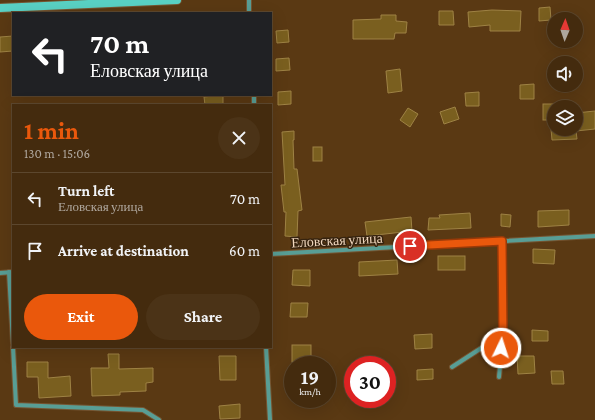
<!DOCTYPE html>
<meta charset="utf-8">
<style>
:root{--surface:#442b0e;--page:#4b3317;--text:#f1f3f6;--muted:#afa79e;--line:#5c472e;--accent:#ea580c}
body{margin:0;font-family:"Crimson Pro",serif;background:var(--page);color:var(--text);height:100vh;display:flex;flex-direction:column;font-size:15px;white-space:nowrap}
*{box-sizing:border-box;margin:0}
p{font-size:13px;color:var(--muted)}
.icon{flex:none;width:22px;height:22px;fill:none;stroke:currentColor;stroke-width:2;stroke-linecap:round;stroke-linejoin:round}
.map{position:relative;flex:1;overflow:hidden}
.details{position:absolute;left:12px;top:104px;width:260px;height:244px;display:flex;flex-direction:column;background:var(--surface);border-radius:0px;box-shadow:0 4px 16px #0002,0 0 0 1px var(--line)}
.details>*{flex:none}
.hud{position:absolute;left:12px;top:12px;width:260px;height:84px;border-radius:0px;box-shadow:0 4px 16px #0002,0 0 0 1px var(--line);background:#202124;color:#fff;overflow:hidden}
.needle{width:26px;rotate:2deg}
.fabs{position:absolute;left:547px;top:12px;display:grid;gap:8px}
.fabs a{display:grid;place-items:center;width:36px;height:36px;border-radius:50%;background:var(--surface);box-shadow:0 4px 16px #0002,0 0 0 1px var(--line);font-size:20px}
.speed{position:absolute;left:284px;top:356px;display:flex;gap:8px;font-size:20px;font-weight:700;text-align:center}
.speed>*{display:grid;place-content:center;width:52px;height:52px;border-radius:50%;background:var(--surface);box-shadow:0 4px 16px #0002,0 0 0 1px var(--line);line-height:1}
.speed small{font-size:10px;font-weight:400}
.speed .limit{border:6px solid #d22;background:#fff;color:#111}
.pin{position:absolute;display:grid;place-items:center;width:34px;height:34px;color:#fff;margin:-17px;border:2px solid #fff;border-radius:50%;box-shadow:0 1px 4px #0007}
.me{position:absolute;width:44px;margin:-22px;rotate:4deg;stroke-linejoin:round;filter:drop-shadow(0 0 3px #0008)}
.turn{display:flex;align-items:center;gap:14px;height:84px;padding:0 12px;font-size:18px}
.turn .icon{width:52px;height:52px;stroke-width:2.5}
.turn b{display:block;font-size:28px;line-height:34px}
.round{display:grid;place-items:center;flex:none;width:42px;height:42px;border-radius:21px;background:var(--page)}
.overview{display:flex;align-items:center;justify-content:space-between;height:68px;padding:0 12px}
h1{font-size:24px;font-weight:700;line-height:30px;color:var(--accent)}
.action{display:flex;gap:8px;margin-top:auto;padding:8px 12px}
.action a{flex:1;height:46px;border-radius:24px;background:var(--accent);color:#fff;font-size:16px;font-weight:700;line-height:46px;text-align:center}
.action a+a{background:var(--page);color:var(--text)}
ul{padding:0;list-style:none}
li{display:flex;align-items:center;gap:12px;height:52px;padding:0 12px;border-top:1px solid var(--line)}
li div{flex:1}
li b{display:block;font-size:15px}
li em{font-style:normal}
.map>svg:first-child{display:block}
.building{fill:#7a5f1f;stroke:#9e8244}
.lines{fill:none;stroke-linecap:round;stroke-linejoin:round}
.street-casing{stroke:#755532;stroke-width:6}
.secondary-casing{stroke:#755532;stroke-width:10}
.street{stroke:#589e95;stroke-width:4}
.secondary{stroke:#59d1c4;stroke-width:8}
.route-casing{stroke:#983908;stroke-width:10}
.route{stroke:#ea580c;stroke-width:7}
.labels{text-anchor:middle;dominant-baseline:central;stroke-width:3;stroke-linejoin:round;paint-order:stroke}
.street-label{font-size:14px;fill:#f1d7be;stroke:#36230f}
</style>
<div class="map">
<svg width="595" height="420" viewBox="0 0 595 420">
<rect width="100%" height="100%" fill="#5a3913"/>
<g class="building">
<polygon points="550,7 551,20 539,21 539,8"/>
<polygon points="492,10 521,11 520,31 490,31 490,25 469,27 468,12"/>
<polygon points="439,11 453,11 454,25 439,25"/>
<polygon points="381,15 396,15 396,21 407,22 406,33 395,33 394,39 353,39 353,20 381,19"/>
<polygon points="288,30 289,42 277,43 276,31"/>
<polygon points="13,36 13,51 0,52 0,37"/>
<polygon points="289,58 290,70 276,71 276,59"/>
<polygon points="400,69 402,91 388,93 386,71"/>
<polygon points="534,84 534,99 520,99 520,85"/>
<polygon points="291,91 291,104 278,105 278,92"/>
<polygon points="479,92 479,106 466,106 465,93"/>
<polygon points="223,95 223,105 205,105 204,97"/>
<rect x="543" y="104" width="11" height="16"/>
<polygon points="455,107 459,119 444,124 440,112"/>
<polygon points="408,108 418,114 410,127 400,120"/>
<polygon points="595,111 595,129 576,131 577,139 552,140 551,129 576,129 576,113"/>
<polygon points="294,131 294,140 293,140 294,169 297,169 302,210 298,211 297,237 285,236 286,212 284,212 281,185 285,185 282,132"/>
<rect x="313" y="147" width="9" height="14"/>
<polygon points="569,210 569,225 538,227 538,211"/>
<polygon points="470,213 471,228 428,230 429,218 440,218 439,215"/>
<polygon points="501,214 511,215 510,227 501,226"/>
<polygon points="411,217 412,231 367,236 365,222"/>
<polygon points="533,249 555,250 554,264 533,263"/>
<rect x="438" y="256" width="27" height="14"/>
<polygon points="397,260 398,274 359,276 359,262"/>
<polygon points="293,270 310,270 310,286 292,285"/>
<polygon points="291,303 308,303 307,317 290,317"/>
<polygon points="532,330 548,331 548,341 532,341"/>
<polygon points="432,334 432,348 415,349 414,335"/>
<rect x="292" y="345" width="19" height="17"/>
<polygon points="108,354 119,354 119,369 153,368 153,382 146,383 146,391 120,392 120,395 92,396 91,368 109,368"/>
<polygon points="219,356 236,356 236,380 220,380"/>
<polygon points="517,356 534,356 535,373 518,374"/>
<polygon points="27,362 48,362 48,378 70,376 71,396 39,398 38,377 27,377"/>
<polygon points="433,369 433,379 417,380 417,370"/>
<polygon points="551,371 563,371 564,384 552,384"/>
<polygon points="240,404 240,418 220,419 219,406"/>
</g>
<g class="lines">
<defs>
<g id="street">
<polyline points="249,0 249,13"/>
<polyline points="254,95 254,105"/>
<polyline points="271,254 595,236"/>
<polyline points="9,272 13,343"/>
<polyline points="0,273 13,272"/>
<polyline points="13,347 16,405 143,410 159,420"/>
<polyline points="266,347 270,420"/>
<polyline points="452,367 503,334 502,241"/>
<polyline points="499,377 503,334"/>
</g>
<polyline id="secondary" points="0,8 177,0"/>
</defs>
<use href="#street" class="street-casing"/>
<use href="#secondary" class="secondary-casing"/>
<use href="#street" class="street"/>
<use href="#secondary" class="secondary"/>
</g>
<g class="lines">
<defs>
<polyline id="route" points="410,246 502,241 503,334 501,348"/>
</defs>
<use href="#route" class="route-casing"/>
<use href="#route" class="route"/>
</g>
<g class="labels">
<g class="street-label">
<text transform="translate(337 240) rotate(-3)">Еловская улица</text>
</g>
</g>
</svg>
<div class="fabs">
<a><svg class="needle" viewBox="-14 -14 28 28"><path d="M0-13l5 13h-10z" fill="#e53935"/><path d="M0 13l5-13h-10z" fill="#afa79e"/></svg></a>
<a><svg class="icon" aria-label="sound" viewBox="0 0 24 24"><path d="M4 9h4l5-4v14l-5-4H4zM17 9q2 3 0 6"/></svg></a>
<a><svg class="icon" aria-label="layers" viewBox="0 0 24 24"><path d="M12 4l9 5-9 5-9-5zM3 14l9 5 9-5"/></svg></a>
</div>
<div class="speed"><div>19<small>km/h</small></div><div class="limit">30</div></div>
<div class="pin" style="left:410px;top:246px;background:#d93025"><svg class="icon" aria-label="arrive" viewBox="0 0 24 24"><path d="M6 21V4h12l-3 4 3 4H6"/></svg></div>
<svg class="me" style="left:501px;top:348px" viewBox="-20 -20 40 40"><circle r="17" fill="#ea580c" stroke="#fff" stroke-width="3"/><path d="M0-11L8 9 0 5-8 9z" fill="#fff"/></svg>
<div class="hud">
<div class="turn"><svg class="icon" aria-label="left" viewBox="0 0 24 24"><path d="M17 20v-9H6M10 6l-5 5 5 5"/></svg><div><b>70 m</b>Еловская улица</div></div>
</div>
<section class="details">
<div class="overview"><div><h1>1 min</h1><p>130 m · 15:06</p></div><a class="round"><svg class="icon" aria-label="close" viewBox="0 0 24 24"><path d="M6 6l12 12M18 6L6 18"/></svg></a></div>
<ul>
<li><svg class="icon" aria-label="left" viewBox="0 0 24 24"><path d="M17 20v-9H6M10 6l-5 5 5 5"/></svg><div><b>Turn left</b><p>Еловская улица</p></div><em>70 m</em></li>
<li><svg class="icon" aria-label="arrive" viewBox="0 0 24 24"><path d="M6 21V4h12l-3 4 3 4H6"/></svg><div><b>Arrive at destination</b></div><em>60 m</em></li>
</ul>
<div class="action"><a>Exit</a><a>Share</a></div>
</section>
</div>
